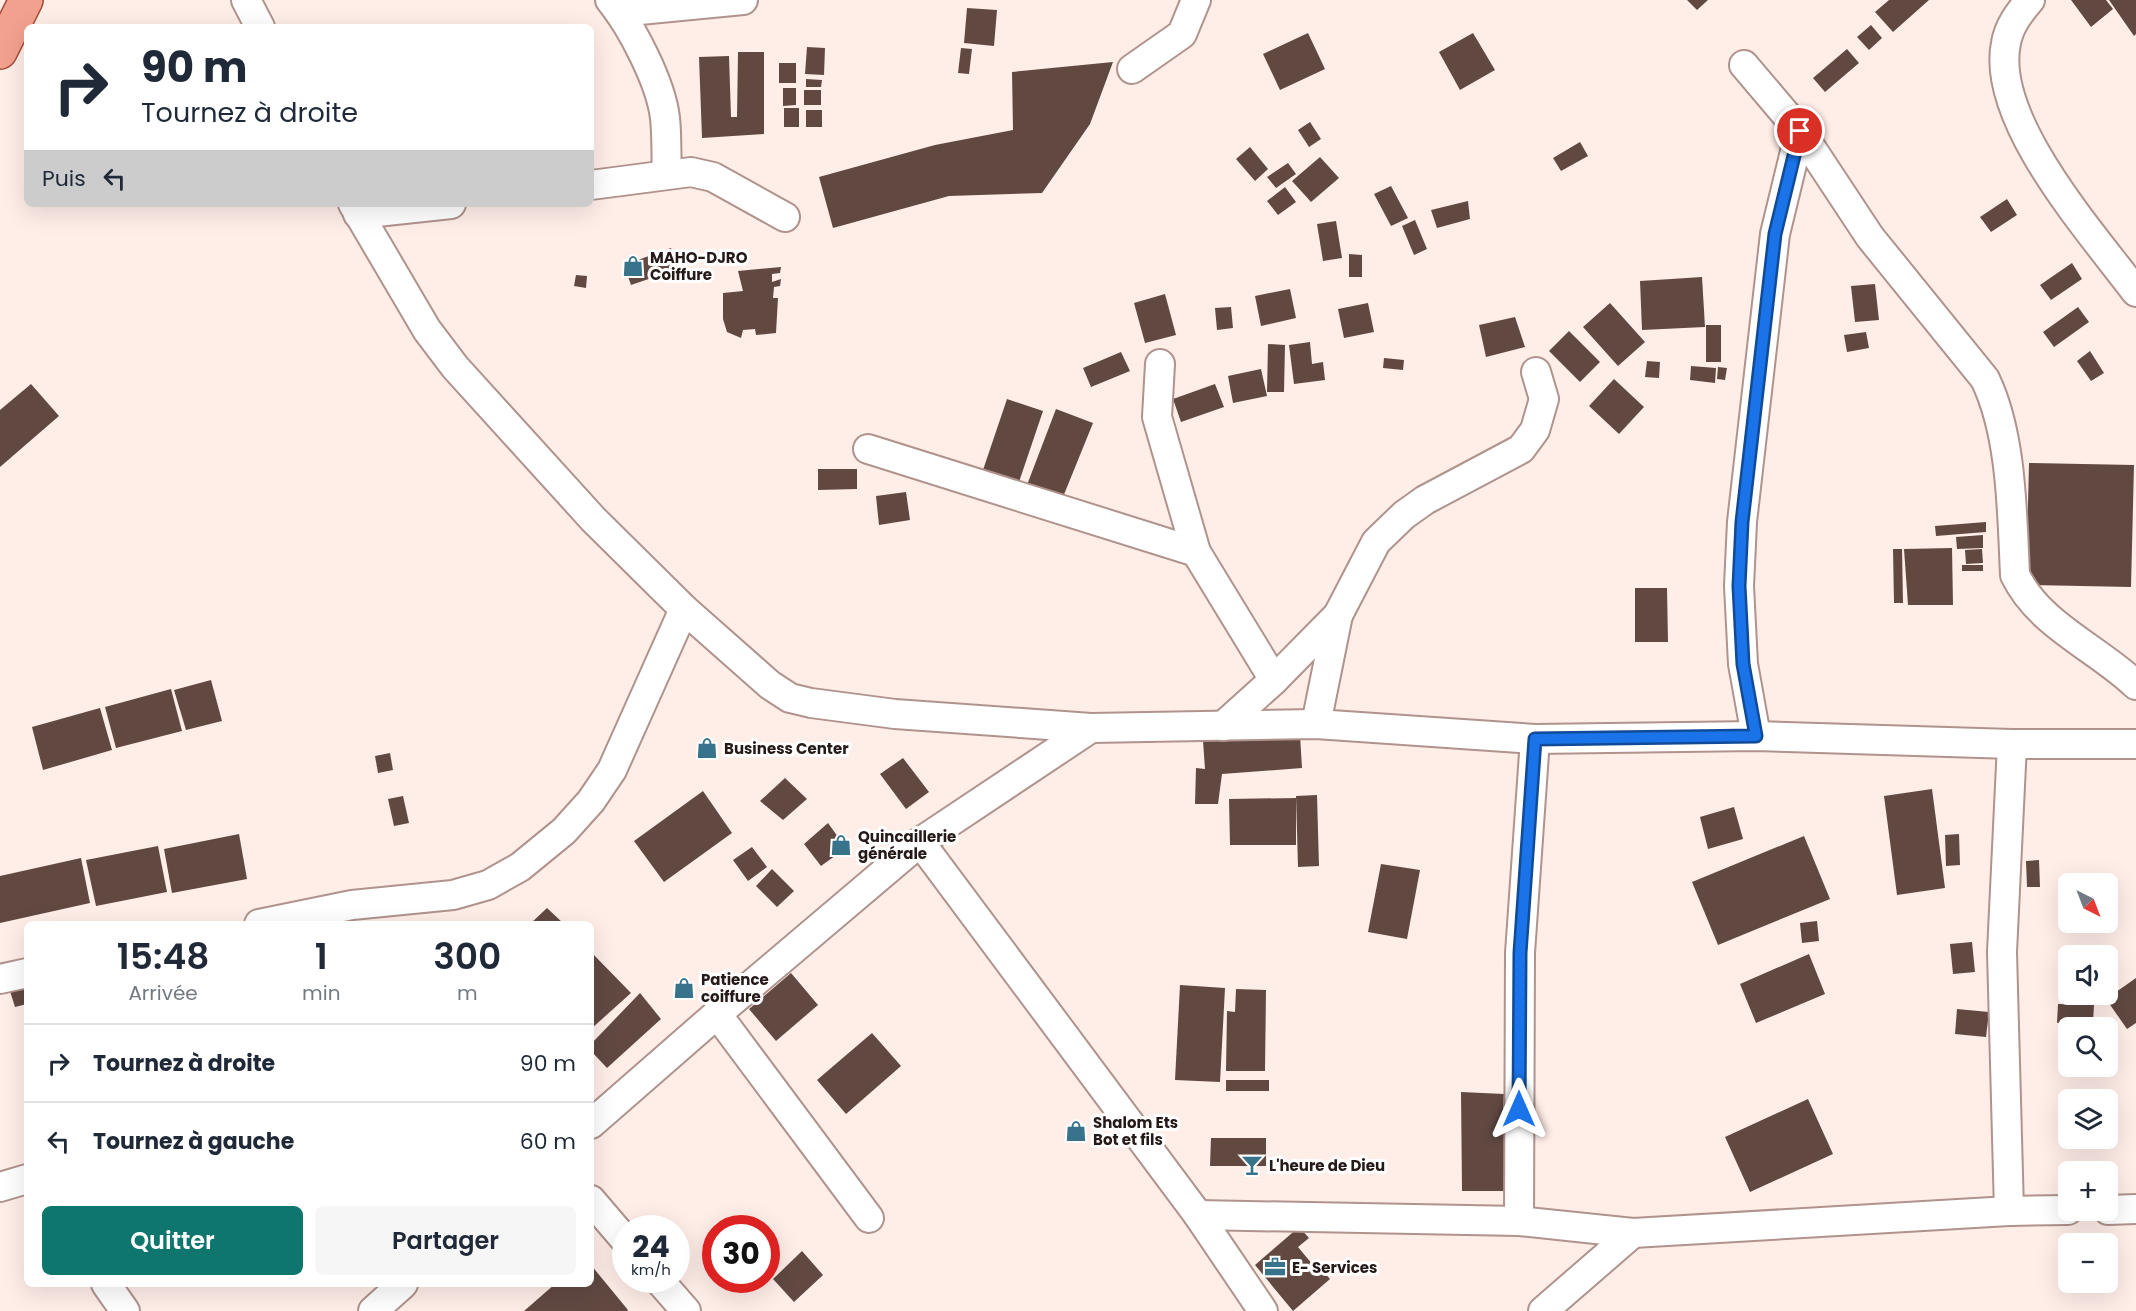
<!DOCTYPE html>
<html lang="fr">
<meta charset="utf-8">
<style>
:root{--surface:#fff;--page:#f6f6f7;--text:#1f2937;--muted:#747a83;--line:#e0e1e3;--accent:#0f766e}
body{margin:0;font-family:Poppins,sans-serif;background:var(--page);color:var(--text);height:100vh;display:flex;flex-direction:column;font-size:22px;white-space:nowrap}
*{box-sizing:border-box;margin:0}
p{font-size:20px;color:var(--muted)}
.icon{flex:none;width:33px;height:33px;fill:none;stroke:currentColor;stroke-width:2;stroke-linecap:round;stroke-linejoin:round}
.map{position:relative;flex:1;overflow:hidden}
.drawer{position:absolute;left:24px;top:921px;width:570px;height:366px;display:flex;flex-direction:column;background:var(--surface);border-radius:9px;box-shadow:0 6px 24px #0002}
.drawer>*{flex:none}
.banner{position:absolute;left:24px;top:24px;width:570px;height:183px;border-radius:9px;box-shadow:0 6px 24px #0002;background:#fff;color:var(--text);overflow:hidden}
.needle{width:39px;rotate:138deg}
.fabs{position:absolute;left:2058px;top:873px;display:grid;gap:12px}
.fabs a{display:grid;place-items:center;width:60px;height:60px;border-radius:9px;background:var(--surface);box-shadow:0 6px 24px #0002;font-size:30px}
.speed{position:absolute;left:612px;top:1215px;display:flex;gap:12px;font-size:30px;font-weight:700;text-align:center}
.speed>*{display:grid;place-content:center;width:78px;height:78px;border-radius:50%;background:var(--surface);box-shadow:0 6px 24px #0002;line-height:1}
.speed small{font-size:15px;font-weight:400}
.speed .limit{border:9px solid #d22;background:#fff;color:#111}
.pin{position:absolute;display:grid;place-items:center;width:51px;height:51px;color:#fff;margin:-26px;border:3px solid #fff;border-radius:50%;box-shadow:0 2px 6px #0007}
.me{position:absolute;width:66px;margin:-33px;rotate:0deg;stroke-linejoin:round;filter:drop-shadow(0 0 4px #0008)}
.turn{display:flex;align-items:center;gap:21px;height:126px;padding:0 18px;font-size:27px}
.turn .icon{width:78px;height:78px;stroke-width:2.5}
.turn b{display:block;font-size:42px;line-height:51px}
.then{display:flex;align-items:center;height:57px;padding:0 18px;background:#0003;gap:12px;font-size:22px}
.eta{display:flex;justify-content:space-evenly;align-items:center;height:102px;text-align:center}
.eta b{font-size:36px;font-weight:600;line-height:42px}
.primary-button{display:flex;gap:12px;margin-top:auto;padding:12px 18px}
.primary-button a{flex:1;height:69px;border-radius:9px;background:var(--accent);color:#fff;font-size:24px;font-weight:600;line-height:69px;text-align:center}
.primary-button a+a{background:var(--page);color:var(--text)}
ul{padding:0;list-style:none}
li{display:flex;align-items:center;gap:18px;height:78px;padding:0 18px;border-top:2px solid var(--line)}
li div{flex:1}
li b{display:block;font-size:22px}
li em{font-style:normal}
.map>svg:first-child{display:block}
.building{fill:#614942}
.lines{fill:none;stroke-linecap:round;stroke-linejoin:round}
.minor-casing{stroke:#af938c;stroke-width:32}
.primary-casing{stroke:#a44933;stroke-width:36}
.minor{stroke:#fff;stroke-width:28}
.primary{stroke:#f2a18e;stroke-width:33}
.route-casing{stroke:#114b97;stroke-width:15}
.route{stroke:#1a73e8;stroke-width:10}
.labels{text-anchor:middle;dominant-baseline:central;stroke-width:6;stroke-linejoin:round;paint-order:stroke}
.poi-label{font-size:15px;font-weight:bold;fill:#251a18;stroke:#fefefe;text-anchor:start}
</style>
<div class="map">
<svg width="2136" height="1311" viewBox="0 0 2136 1311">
<rect width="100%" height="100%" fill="#ffede8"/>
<g class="building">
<polygon points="1687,0 1708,0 1697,10"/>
<polygon points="1889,0 1929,0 1893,32 1875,12"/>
<polygon points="2071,0 2106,0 2113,9 2091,27"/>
<polygon points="2109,0 2136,0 2136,34 2134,36"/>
<polygon points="967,8 997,10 994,46 964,43"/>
<polygon points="1871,25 1882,38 1869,50 1857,37"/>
<polygon points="1308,33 1325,69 1280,90 1263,54"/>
<polygon points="1473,33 1495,70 1460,90 1439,52"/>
<polygon points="807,47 825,48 824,75 805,74"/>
<polygon points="961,48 972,49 969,74 958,73"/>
<polygon points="1847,49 1859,63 1825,92 1813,78"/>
<polygon points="738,52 764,52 764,134 702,138 699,57 729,56 731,117 737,117"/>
<polygon points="1113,62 1090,124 1042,193 949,196 833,228 819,177 935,145 1013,130 1012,72"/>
<rect x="779" y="63" width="17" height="20"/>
<polygon points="806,79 822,80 821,87 806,87"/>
<polygon points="783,88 796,88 796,105 783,106"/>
<rect x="804" y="90" width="17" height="15"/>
<rect x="784" y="108" width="15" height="19"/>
<rect x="806" y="110" width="16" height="17"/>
<polygon points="1310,122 1321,139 1309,147 1298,130"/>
<polygon points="1580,142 1588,156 1561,171 1553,158"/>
<polygon points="1250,147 1268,169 1255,181 1236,159"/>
<polygon points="1320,157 1339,178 1311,202 1292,181"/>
<polygon points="1288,163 1296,174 1276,188 1267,177"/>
<polygon points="1391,186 1408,218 1391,226 1374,194"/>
<polygon points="1285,187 1296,202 1278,215 1267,201"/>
<polygon points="2007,199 2017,215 1991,232 1980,217"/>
<polygon points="1468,201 1470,219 1437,228 1431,210"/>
<polygon points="1415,220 1427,249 1414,255 1402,226"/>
<polygon points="1336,221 1342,258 1323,261 1317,224"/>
<polygon points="671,248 678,269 631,285 624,265"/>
<polygon points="1349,254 1362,255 1362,277 1349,277"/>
<polygon points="2072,263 2082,279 2051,300 2040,285"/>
<polygon points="781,267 780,273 772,274 772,282 781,279 780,286 774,287 773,298 778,298 776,333 756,335 755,329 743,330 741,338 727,332 723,319 723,293 743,291 738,271"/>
<polygon points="576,275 587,276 586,288 574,286"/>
<polygon points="1702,277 1705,327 1642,330 1640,281"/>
<polygon points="1875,284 1879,320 1855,322 1851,286"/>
<polygon points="1290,289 1296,318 1261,326 1255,296"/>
<polygon points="1165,294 1176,335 1145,343 1134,303"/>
<polygon points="1368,303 1374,332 1344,338 1338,309"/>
<polygon points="1610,303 1645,342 1618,366 1583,327"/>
<polygon points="1231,307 1233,328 1217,330 1215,308"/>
<polygon points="2078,307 2089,322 2054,347 2043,332"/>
<polygon points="1515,317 1525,347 1486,357 1479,325"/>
<rect x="1706" y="325" width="15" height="37"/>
<polygon points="1569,331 1600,362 1580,382 1549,351"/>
<polygon points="1866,332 1869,348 1847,352 1844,335"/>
<polygon points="1310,342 1312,364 1323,362 1325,380 1294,384 1289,345"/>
<polygon points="1268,344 1285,345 1284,392 1267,392"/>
<polygon points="2090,351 2104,373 2091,381 2077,361"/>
<polygon points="1121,352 1130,371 1091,387 1083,368"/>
<polygon points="1384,358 1404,360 1403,370 1383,368"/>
<polygon points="1647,361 1660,362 1659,378 1645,377"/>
<polygon points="1691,366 1716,368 1715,383 1690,380"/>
<polygon points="1718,367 1727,368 1725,380 1717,379"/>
<polygon points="1261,369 1267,396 1233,403 1228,376"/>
<polygon points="1614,379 1644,407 1619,434 1589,406"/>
<polygon points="31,384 59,416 0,467 0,410"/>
<polygon points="1215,384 1224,407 1181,422 1173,399"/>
<polygon points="1007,399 1043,411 1019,482 983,470"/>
<polygon points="1056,409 1093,423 1063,497 1027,485"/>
<polygon points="2029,463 2134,465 2131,587 2026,585"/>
<polygon points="818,469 857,469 857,489 818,490"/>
<polygon points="906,492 910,520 879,525 876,496"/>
<polygon points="1986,522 1986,532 1936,536 1935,526"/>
<polygon points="1983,535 1983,548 1957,549 1956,537"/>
<polygon points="1952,548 1953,605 1908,605 1904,549"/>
<polygon points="1893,549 1902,549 1903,603 1894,603"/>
<polygon points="1982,549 1983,563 1966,564 1965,550"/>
<rect x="1962" y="565" width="21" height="6"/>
<polygon points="1635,588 1667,588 1668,642 1635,642"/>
<polygon points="211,680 222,721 186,730 174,690"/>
<polygon points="171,689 182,731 116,748 105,707"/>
<polygon points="100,708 112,750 43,770 32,727"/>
<polygon points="1300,735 1302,768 1222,774 1218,804 1195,804 1196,768 1205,769 1203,741"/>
<polygon points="390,753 393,770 378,773 375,756"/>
<polygon points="903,758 929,792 906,809 880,774"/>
<polygon points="785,778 807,799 783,820 760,801"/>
<polygon points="1932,789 1945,888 1897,895 1884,796"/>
<polygon points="703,791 732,833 664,882 634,841"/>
<polygon points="1317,795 1319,866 1298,867 1296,796"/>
<polygon points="403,796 409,823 394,826 388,799"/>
<polygon points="1296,798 1296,845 1230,845 1229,799"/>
<polygon points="1734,807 1743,839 1708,849 1700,817"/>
<polygon points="828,823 846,848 821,866 804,844"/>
<polygon points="239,834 247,879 172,893 164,849"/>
<polygon points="1959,834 1960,865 1946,866 1945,835"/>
<polygon points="1804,836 1830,899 1718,945 1692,882"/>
<polygon points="158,846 167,892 96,906 86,860"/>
<polygon points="752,847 767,867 748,881 733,860"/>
<polygon points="81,858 90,903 0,923 0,876"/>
<polygon points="2039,860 2040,887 2027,887 2026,861"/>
<polygon points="1381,864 1420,870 1407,939 1368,932"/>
<polygon points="772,869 794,891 777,907 756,886"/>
<polygon points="547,908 564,924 530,924"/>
<polygon points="1817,921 1819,941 1802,943 1800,923"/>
<polygon points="1972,942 1975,972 1953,974 1950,944"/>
<polygon points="591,952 631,993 591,1029"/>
<polygon points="1809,954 1825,994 1756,1023 1740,984"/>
<polygon points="791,973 818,1005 776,1041 749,1009"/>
<polygon points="2136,978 2136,1023 2127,1029 2106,999"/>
<polygon points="27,983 27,1004 15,1007 9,988"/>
<polygon points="1180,985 1225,988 1220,1082 1175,1080"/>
<polygon points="1236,989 1266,990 1265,1071 1226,1071 1227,1011 1235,1012"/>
<polygon points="640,993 661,1019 607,1068 591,1051 591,1044"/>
<polygon points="2058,1004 2094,1005 2093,1023 2057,1023"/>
<polygon points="1957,1009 1989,1012 1986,1037 1955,1034"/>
<polygon points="872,1033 901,1066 846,1114 817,1080"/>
<rect x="1226" y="1080" width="43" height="11"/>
<polygon points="1461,1092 1504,1094 1502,1132 1512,1132 1511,1191 1462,1191"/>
<polygon points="1808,1099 1833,1154 1750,1192 1725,1137"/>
<polygon points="1211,1138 1266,1138 1266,1166 1210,1166"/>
<polygon points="1299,1227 1309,1238 1298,1247 1313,1265 1316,1263 1330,1279 1293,1311 1255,1265"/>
<polygon points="802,1251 823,1275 794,1302 773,1279"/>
<polygon points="591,1265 628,1310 627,1311 524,1311 555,1284 591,1284"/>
</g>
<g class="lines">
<defs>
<g id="minor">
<polyline points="246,0 260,27"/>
<path d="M610 0C632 27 661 83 665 118 667 136 666 155 667 174"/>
<path d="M2030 0C2019 13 2009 26 2006 43 1990 120 2092 233 2136 292"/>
<polyline points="619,12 743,0"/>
<path d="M1744 65 1800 131 1870 237 1985 379C2012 435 2012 512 2015 575 2040 626 2096 647 2136 685"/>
<polyline points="1132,69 1182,34 1196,0"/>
<polyline points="591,185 691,172 713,177 785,217"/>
<polyline points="353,204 427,330 455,367 593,519 684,609 770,685 790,698 811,703 895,714 1091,728 1316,724 1535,739 1756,736 2012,744 2136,744"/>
<polyline points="358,214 451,204"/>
<polyline points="868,449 1196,552 1157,417 1160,364"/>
<polyline points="1196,552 1274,680"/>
<polyline points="1316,724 1338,615"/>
<polyline points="1223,726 1274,680 1338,615 1376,542 1404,515 1425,500 1521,449 1535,430 1544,399 1536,372"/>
<polyline points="1756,736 1743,664 1739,586 1742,522 1775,234 1800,131"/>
<polyline points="920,842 1198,1215 1263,1311"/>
<polyline points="259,924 352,905 453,895 488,885 520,867 564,831 591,801 612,770 684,609"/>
<polyline points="0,979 27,973"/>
<polyline points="717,1014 869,1218"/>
<polyline points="591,1124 717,1014 920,842 1091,728"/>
<polyline points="0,1187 27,1179"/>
<polyline points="591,1200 626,1241"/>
<polyline points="2108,1210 2136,1209"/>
<polyline points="2009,1211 2002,952 2012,744"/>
<polyline points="1198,1215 1519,1221 1633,1233 2009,1211 2068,1210"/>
<polyline points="1519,1221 1520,953 1535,739"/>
<polyline points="659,1280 686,1311"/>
<polyline points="106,1284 125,1311"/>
<polyline points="373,1311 403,1284"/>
<polyline points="1543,1311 1633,1233"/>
</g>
<polyline id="primary" points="0,52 26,0"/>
</defs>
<use href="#minor" class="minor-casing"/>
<use href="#primary" class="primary-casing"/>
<use href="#minor" class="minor"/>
<use href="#primary" class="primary"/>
</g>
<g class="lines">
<defs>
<polyline id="route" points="1519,1109 1520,953 1535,739 1756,736 1743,664 1739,586 1742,522 1775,234 1800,131"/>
</defs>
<use href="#route" class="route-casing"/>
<use href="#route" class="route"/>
</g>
<defs>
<symbol id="shop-bare" viewBox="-9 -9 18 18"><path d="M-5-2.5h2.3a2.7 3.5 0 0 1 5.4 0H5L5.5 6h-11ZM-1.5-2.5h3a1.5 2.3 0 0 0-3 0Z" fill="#37738a" stroke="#fefefe" stroke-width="2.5" paint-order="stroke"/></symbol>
<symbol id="bar-bare" viewBox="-9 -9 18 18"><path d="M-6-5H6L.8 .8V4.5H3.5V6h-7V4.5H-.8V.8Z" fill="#37738a" stroke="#fefefe" stroke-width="2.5" paint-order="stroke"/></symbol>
<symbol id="office-bare" viewBox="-9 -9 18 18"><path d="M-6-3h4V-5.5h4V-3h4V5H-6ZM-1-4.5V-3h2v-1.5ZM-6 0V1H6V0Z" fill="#37738a" stroke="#fefefe" stroke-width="2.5" paint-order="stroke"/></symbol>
</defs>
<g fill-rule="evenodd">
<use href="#shop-bare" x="618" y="251" width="30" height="30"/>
<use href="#shop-bare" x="692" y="733" width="30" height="30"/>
<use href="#shop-bare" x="826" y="830" width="30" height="30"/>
<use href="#shop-bare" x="669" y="973" width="30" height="30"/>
<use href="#shop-bare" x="1061" y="1116" width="30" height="30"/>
<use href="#bar-bare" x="1237" y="1150" width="30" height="30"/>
<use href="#office-bare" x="1260" y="1252" width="30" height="30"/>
</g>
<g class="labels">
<g class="poi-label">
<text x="650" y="257">MAHO-DJRO<tspan x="650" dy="17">Coiffure</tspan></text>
<text x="724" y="748">Business Center</text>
<text x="858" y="836">Quincaillerie<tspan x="858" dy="17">générale</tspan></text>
<text x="701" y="979">Patience<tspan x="701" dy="17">coiffure</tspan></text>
<text x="1093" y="1122">Shalom Ets<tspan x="1093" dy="17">Bot et fils</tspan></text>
<text x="1269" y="1165">L'heure de Dieu</text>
<text x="1292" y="1267">E- Services</text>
</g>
</g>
</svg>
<div class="fabs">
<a><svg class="needle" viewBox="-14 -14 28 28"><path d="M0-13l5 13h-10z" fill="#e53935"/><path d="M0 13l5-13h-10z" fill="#747a83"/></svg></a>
<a><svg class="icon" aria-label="sound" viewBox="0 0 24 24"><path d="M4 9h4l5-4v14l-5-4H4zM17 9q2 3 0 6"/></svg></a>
<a><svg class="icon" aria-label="search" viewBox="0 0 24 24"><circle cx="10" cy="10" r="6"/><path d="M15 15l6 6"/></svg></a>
<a><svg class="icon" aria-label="layers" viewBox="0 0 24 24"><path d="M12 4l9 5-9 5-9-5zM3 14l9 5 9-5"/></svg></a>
<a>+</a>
<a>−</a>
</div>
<div class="speed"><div>24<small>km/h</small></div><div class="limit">30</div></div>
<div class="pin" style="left:1800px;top:131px;background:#d93025"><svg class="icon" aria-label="arrive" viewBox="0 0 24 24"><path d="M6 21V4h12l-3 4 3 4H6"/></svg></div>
<svg class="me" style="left:1519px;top:1109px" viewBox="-20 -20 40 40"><path d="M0-17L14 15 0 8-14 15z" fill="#1a73e8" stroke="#fff" stroke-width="4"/></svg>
<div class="banner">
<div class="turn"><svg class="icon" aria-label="right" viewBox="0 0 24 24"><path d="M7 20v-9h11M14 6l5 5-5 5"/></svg><div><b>90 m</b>Tournez à droite</div></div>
<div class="then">Puis<svg class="icon" aria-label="left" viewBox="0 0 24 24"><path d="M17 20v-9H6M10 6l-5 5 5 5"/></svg></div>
</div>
<section class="drawer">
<div class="eta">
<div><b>15:48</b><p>Arrivée</p></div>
<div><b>1</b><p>min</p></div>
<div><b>300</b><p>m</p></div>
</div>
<ul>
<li><svg class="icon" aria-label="right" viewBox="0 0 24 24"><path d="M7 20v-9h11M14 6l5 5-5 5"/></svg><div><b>Tournez à droite</b></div><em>90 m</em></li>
<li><svg class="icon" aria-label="left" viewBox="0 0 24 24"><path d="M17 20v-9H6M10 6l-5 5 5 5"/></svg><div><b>Tournez à gauche</b></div><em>60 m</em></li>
</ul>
<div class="primary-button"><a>Quitter</a><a>Partager</a></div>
</section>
</div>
